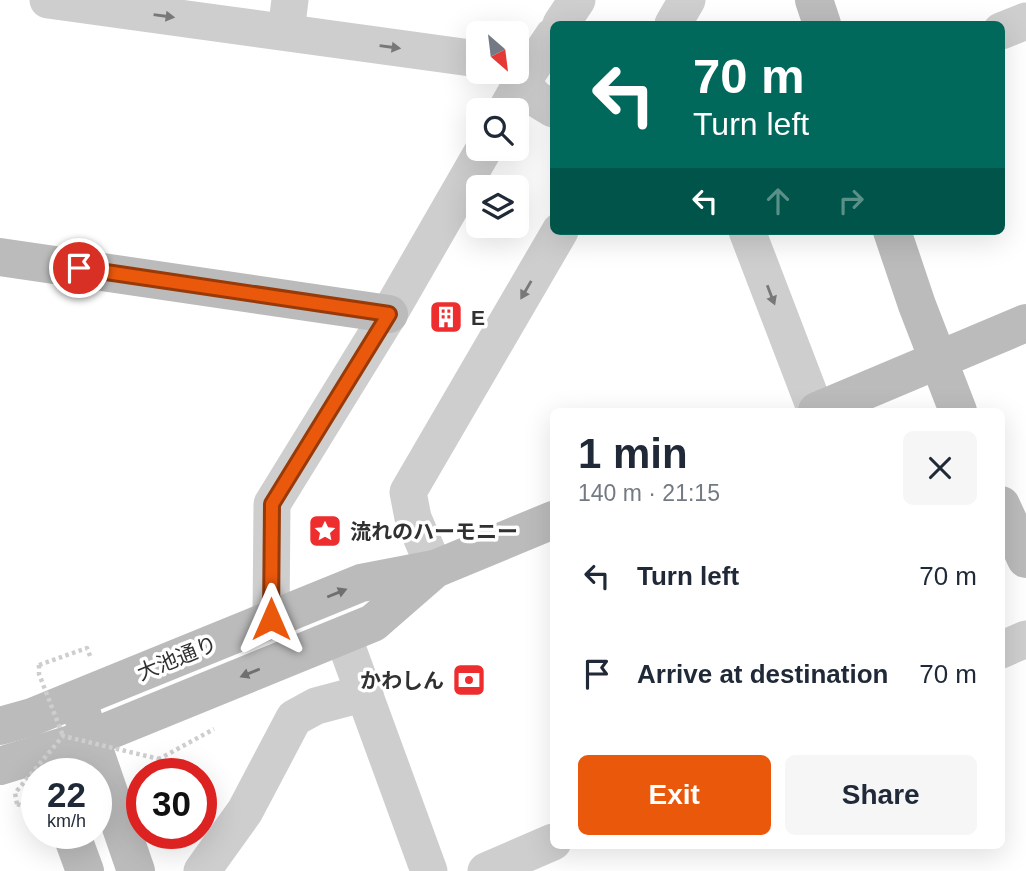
<!DOCTYPE html>
<meta charset="utf-8">
<style>
:root{--surface:#fff;--page:#f6f6f7;--text:#1f2937;--muted:#747a83;--accent:#ea580c}
body{margin:0;font-family:Arial,"Noto Sans JP",sans-serif;background:var(--page);color:var(--text);height:100vh;display:flex;flex-direction:column;font-size:26px;white-space:nowrap}
*{box-sizing:border-box;margin:0}
p{font-size:23px;color:var(--muted)}
.icon{flex:none;width:38px;height:38px;fill:none;stroke:currentColor;stroke-width:2;stroke-linecap:round;stroke-linejoin:round}
.map{position:relative;flex:1;overflow:hidden}
.panel{position:absolute;left:550px;top:408px;width:455px;height:441px;display:flex;flex-direction:column;background:var(--surface);border-radius:10px;box-shadow:0 7px 28px #0002}
.panel>*{flex:none}
.banner{position:absolute;left:550px;top:21px;width:455px;height:214px;border-radius:10px;box-shadow:0 7px 28px #0002;background:#00695c;color:#fff;overflow:hidden}
.needle{width:46px;rotate:152deg}
.controls{position:absolute;left:466px;top:21px;display:grid;gap:14px}
.controls a{display:grid;place-items:center;width:63px;height:63px;border-radius:10px;background:var(--surface);box-shadow:0 7px 28px #0002;font-size:35px}
.speed{position:absolute;left:21px;top:758px;display:flex;gap:14px;font-size:35px;font-weight:700;text-align:center}
.speed>*{display:grid;place-content:center;width:91px;height:91px;border-radius:50%;background:var(--surface);box-shadow:0 7px 28px #0002;line-height:1}
.speed small{font-size:18px;font-weight:400}
.speed .limit{border:10px solid #d22;background:#fff;color:#111}
.pin{position:absolute;display:grid;place-items:center;width:60px;height:60px;color:#fff;margin:-30px;border:4px solid #fff;border-radius:50%;box-shadow:0 2px 7px #0007}
.me{position:absolute;width:77px;margin:-38px;rotate:0deg;stroke-linejoin:round;filter:drop-shadow(0 0 5px #0008)}
.turn{display:flex;align-items:center;gap:24px;height:147px;padding:0 28px;font-size:32px}
.turn .icon{width:91px;height:91px;stroke-width:2.5}
.turn b{display:block;font-size:49px;line-height:60px}
.lanes{display:flex;align-items:center;height:66px;padding:0 28px;background:#0003;justify-content:center;gap:35px;direction:ltr}
.lanes .off{opacity:.35}
.round{display:grid;place-items:center;flex:none;width:74px;height:74px;border-radius:10px;background:var(--page)}
.summary{display:flex;align-items:center;justify-content:space-between;height:119px;padding:0 28px}
h1{font-size:42px;font-weight:800;line-height:52px}
.cta{display:flex;gap:14px;margin-top:auto;padding:14px 28px}
.cta a{flex:1;height:80px;border-radius:10px;background:var(--accent);color:#fff;font-size:28px;font-weight:800;line-height:80px;text-align:center}
.cta a+a{background:var(--page);color:var(--text)}
ul{padding:0;list-style:none}
li{display:flex;align-items:center;gap:21px;height:98px;padding:0 28px}
li div{flex:1}
li b{display:block;font-size:26px}
li em{font-style:normal}
.map>svg:first-child{display:block}
.lines{fill:none;stroke-linecap:round;stroke-linejoin:round}
.path{stroke:#cecece;stroke-width:4.5;stroke-dasharray:3.5 3.5;stroke-linecap:butt}
.street{stroke:#cecece;stroke-width:37}
.secondary{stroke:#bbb;stroke-width:38}
.path-bridge{stroke:#cecece;stroke-width:4.5;stroke-dasharray:3.5 3.5;stroke-linecap:butt}
.oneway{fill:#787878}
.oneway2{fill:#6f6f6f}
.route-casing{stroke:#983908;stroke-width:18}
.route{stroke:#ea580c;stroke-width:12}
.labels{text-anchor:middle;dominant-baseline:central;stroke-width:7;stroke-linejoin:round;paint-order:stroke}
.poi-label{font-size:21px;font-weight:bold;fill:#313131;stroke:#fff;text-anchor:start}
.street-label{font-size:21px;fill:#313131;stroke:#fff}
</style>
<div class="map">
<svg width="1026" height="871" viewBox="0 0 1026 871">
<rect width="100%" height="100%" fill="#fff"/>
<g class="lines">
<g class="path">
<polyline points="39,665 87,648 90,656"/>
<polyline points="160,774 159,759 214,729"/>
<polyline points="17,804 30,808 36,827"/>
</g>
<g class="street">
<polyline points="48,0 478,59"/>
<polyline points="561,24 577,0"/>
<polyline points="673,24 687,0"/>
<polyline points="1001,31 1026,21"/>
<polyline points="286,32 290,0"/>
<polyline points="513,72 535,98 553,109"/>
<polyline points="506,110 522,82 553,36"/>
<polyline points="747,231 816,411"/>
<polyline points="435,569 413,518 408,492 560,231"/>
<polyline points="271,619 272,504 389,314 484,149"/>
<polyline points="343,636 429,871"/>
<polyline points="1001,650 1026,639"/>
<polyline points="202,871 245,811 294,718 316,706 365,693"/>
<polyline points="486,871 553,842"/>
</g>
<g class="secondary">
<polyline points="814,0 822,24"/>
<polyline points="892,231 917,305 958,411"/>
<polyline points="0,257 389,314"/>
<polyline points="817,411 1026,323"/>
<polyline points="1001,505 1026,559"/>
<polyline points="82,714 136,871"/>
<polyline points="0,726 32,717 76,699 361,583 434,569"/>
<polyline points="0,766 91,738 373,623 435,569 553,520"/>
<polyline points="71,833 85,871"/>
</g>
<g class="path-bridge">
<polyline points="39,665 39,674 63,736"/>
<polyline points="17,804 15,793 63,736 159,759"/>
</g>
</g>
<defs><path id="oneway-solid" d="M-6-.8H1V-3.2L6.5 0L1 3.2V.8H-6Z" transform="scale(1.75)"/></defs>
<g class="oneway">
<use href="#oneway-solid" transform="translate(164 16) rotate(8)"/>
<use href="#oneway-solid" transform="translate(390 47) rotate(8)"/>
<use href="#oneway-solid" transform="translate(526 290) rotate(120)"/>
<use href="#oneway-solid" transform="translate(771 295) rotate(69)"/>
</g>
<g class="oneway2">
<use href="#oneway-solid" transform="translate(337 593) rotate(-22)"/>
<use href="#oneway-solid" transform="translate(250 673) rotate(158)"/>
</g>
<g class="lines">
<defs>
<polyline id="route" points="79,268 389,314 272,504 271,619"/>
</defs>
<use href="#route" class="route-casing"/>
<use href="#route" class="route"/>
</g>
<defs>
<symbol id="building-square" viewBox="-11 -11 22 22"><rect x="-9" y="-9" width="18" height="18" rx="4" fill="#ed2d2e" stroke="#fff"/><path d="M-4-6H4V6H1V3H-1V6H-4ZM-2.5-4.3h1.7v1.8h-1.7ZM.8-4.3h1.7v1.8H.8ZM-2.5-1h1.7V.8h-1.7ZM.8-1h1.7V.8H.8Z" fill="#fff"/></symbol>
<symbol id="sight-square" viewBox="-11 -11 22 22"><rect x="-9" y="-9" width="18" height="18" rx="4" fill="#ed2d2e" stroke="#fff"/><path d="M0-6L1.8-2.2L6-1.7L2.9 1.2L3.7 5.4L0 3.3L-3.7 5.4L-2.9 1.2L-6-1.7L-1.8-2.2Z" fill="#fff"/></symbol>
<symbol id="bank-square" viewBox="-11 -11 22 22"><rect x="-9" y="-9" width="18" height="18" rx="4" fill="#ed2d2e" stroke="#fff"/><path d="M-6-4H6V4H-6ZM0-2.3a2.3 2.3 0 1 0 0 4.6a2.3 2.3 0 1 0 0-4.6Z" fill="#fff"/></symbol>
</defs>
<g fill-rule="evenodd">
<use href="#building-square" x="427" y="298" width="38" height="38"/>
<use href="#sight-square" x="306" y="512" width="38" height="38"/>
<use href="#bank-square" x="450" y="661" width="38" height="38"/>
</g>
<g class="labels">
<g class="poi-label">
<text x="471" y="317">E</text>
<text x="350" y="531">流れのハーモニー</text>
<text x="444" y="680" text-anchor="end">かわしん</text>
</g>
<g class="street-label">
<text transform="translate(177 658) rotate(-22)">大池通り</text>
</g>
</g>
</svg>
<div class="controls">
<a><svg class="needle" viewBox="-14 -14 28 28"><path d="M0-13l5 13h-10z" fill="#e53935"/><path d="M0 13l5-13h-10z" fill="#747a83"/></svg></a>
<a><svg class="icon" aria-label="search" viewBox="0 0 24 24"><circle cx="10" cy="10" r="6"/><path d="M15 15l6 6"/></svg></a>
<a><svg class="icon" aria-label="layers" viewBox="0 0 24 24"><path d="M12 4l9 5-9 5-9-5zM3 14l9 5 9-5"/></svg></a>
</div>
<div class="speed"><div>22<small>km/h</small></div><div class="limit">30</div></div>
<div class="pin" style="left:79px;top:268px;background:#d93025"><svg class="icon" aria-label="arrive" viewBox="0 0 24 24"><path d="M6 21V4h12l-3 4 3 4H6"/></svg></div>
<svg class="me" style="left:271px;top:619px" viewBox="-20 -20 40 40"><path d="M0-17L14 15 0 8-14 15z" fill="#ea580c" stroke="#fff" stroke-width="4"/></svg>
<div class="banner">
<div class="turn"><svg class="icon" aria-label="left" viewBox="0 0 24 24"><path d="M17 20v-9H6M10 6l-5 5 5 5"/></svg><div><b>70 m</b>Turn left</div></div>
<div class="lanes"><svg class="icon" aria-label="left" viewBox="0 0 24 24"><path d="M17 20v-9H6M10 6l-5 5 5 5"/></svg><svg class="icon off" aria-label="ahead" viewBox="0 0 24 24"><path d="M12 20V5M6 11l6-6 6 6"/></svg><svg class="icon off" aria-label="right" viewBox="0 0 24 24"><path d="M7 20v-9h11M14 6l5 5-5 5"/></svg></div>
</div>
<section class="panel">
<div class="summary"><div><h1>1 min</h1><p>140 m · 21:15</p></div><a class="round"><svg class="icon" aria-label="close" viewBox="0 0 24 24"><path d="M6 6l12 12M18 6L6 18"/></svg></a></div>
<ul>
<li><svg class="icon" aria-label="left" viewBox="0 0 24 24"><path d="M17 20v-9H6M10 6l-5 5 5 5"/></svg><div><b>Turn left</b></div><em>70 m</em></li>
<li><svg class="icon" aria-label="arrive" viewBox="0 0 24 24"><path d="M6 21V4h12l-3 4 3 4H6"/></svg><div><b>Arrive at destination</b></div><em>70 m</em></li>
</ul>
<div class="cta"><a>Exit</a><a>Share</a></div>
</section>
</div>
